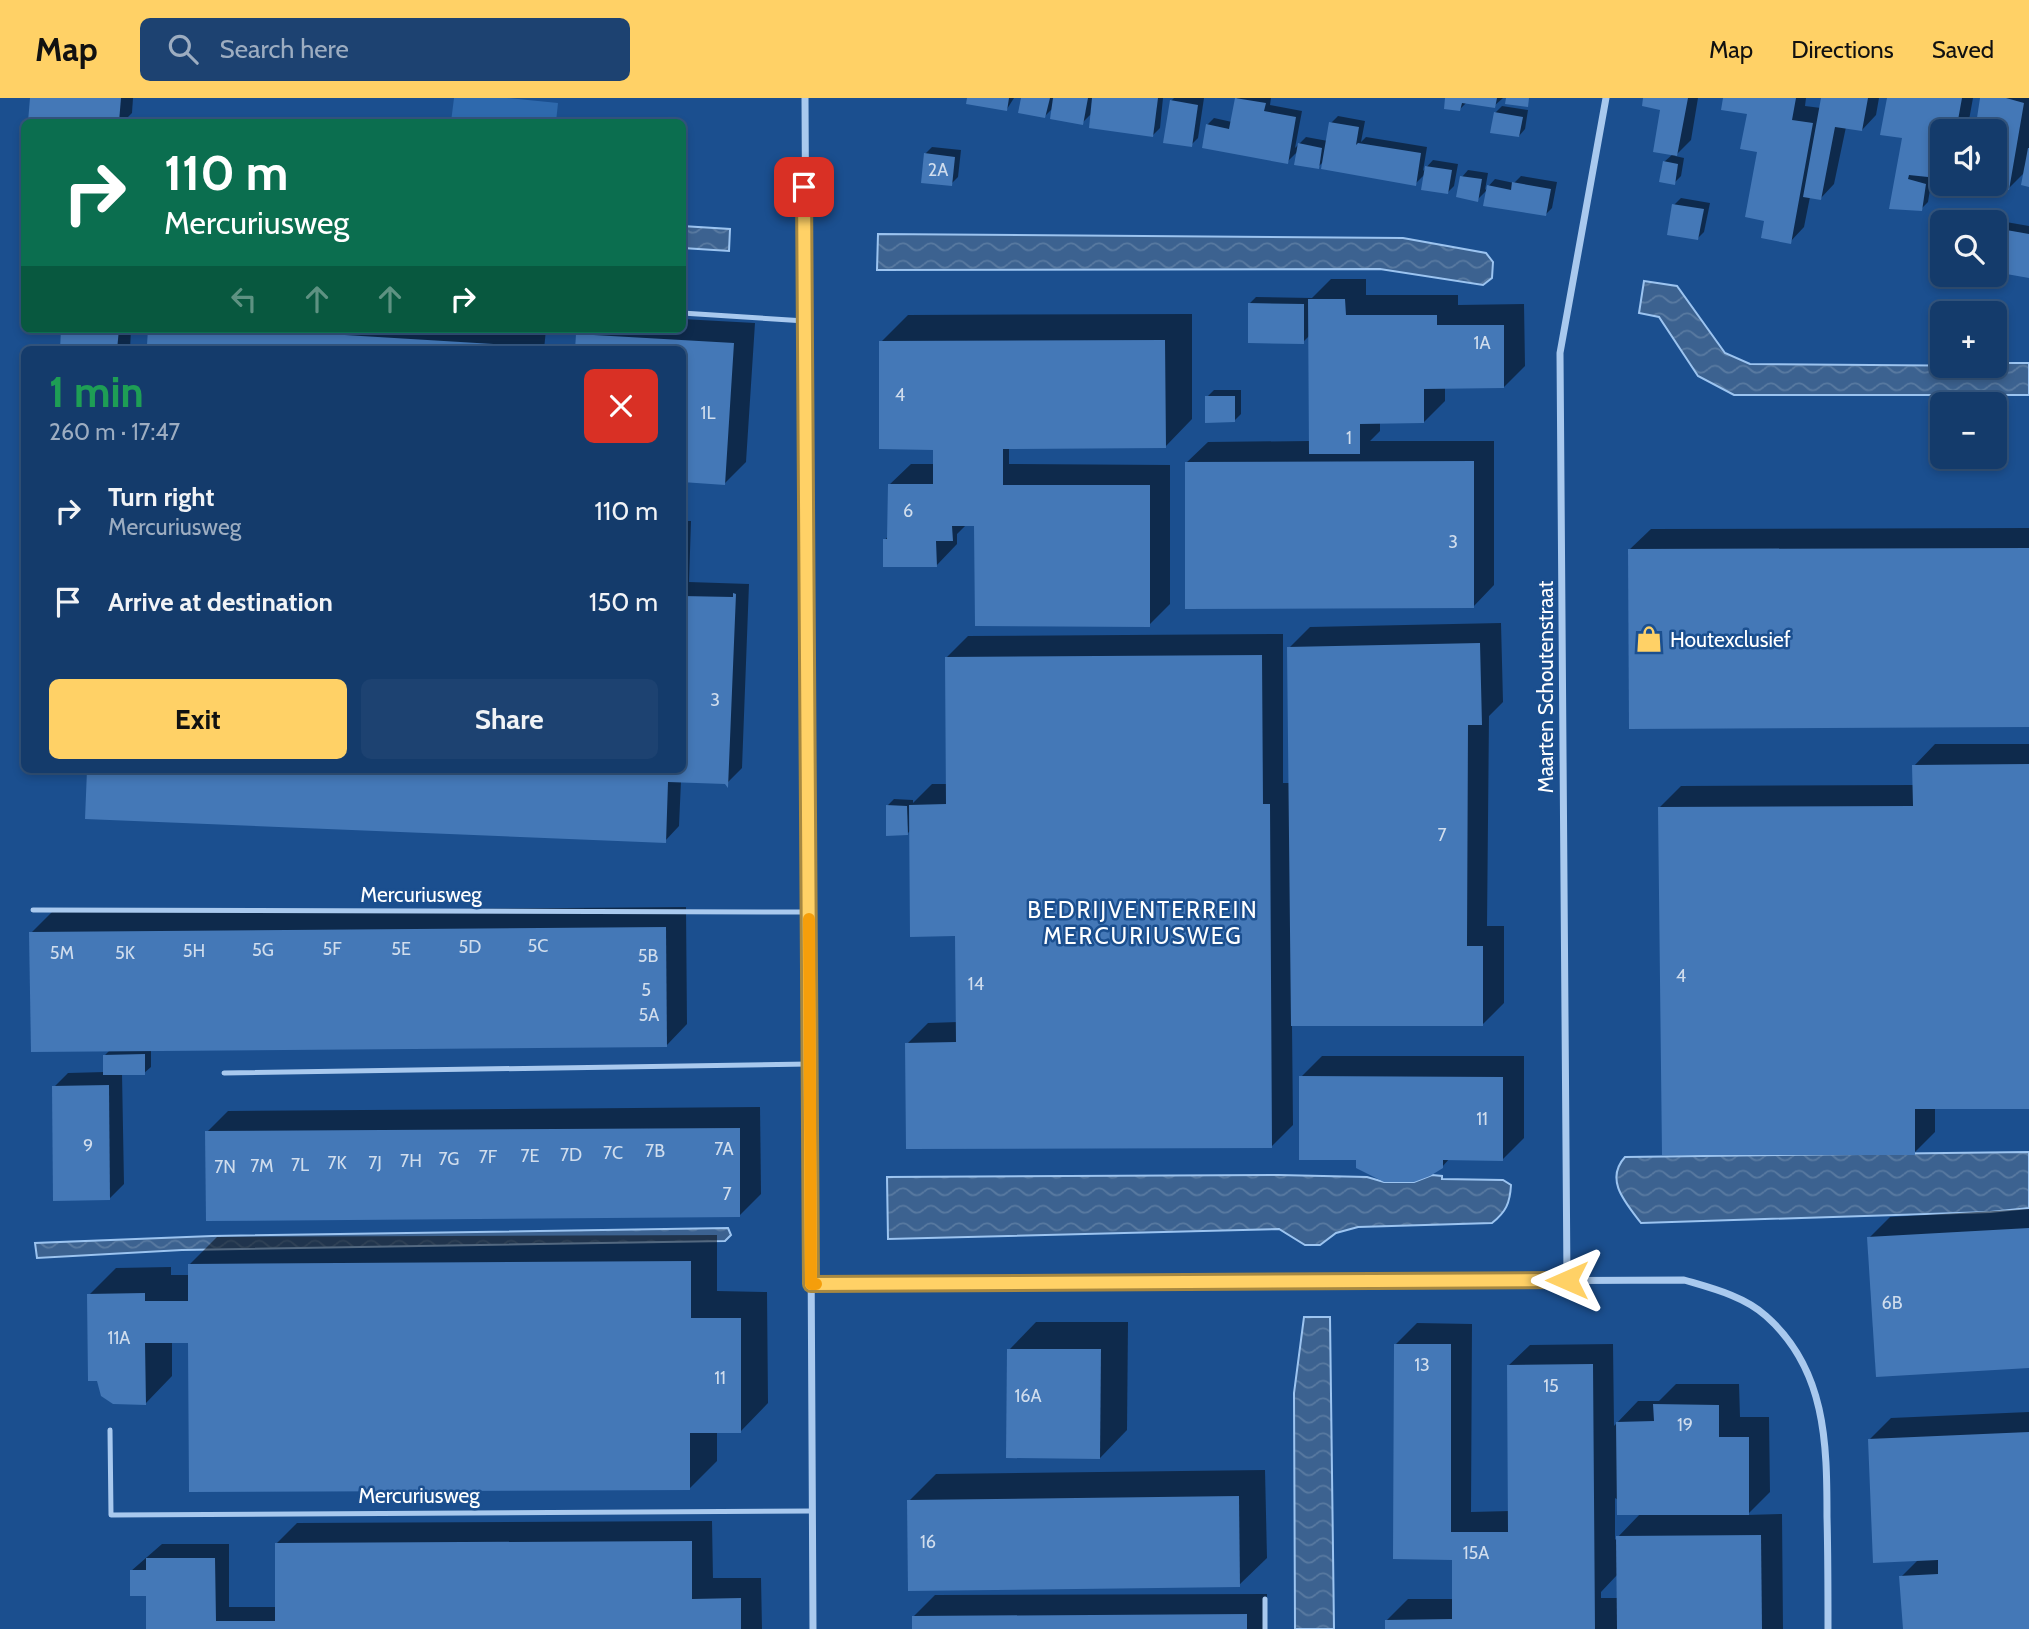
<!DOCTYPE html>
<meta charset="utf-8">
<style>
:root{--surface:#143b6b;--page:#1d4271;--text:#f1f3f6;--muted:#9dadc1;--line:#33557e;--accent:#ffd166}
body{margin:0;font-family:Cabin,sans-serif;background:var(--page);color:var(--text);height:100vh;display:flex;flex-direction:column;font-size:26px;white-space:nowrap}
*{box-sizing:border-box;margin:0}
p{font-size:23px;color:var(--muted)}
.icon{flex:none;width:38px;height:38px;fill:none;stroke:currentColor;stroke-width:2;stroke-linecap:round;stroke-linejoin:round}
.map{position:relative;flex:1;overflow:hidden}
.panel{position:absolute;left:21px;top:248px;width:665px;height:427px;display:flex;flex-direction:column;background:var(--surface);border-radius:10px;box-shadow:0 4px 10px #0003,0 0 0 2px var(--line)}
.panel>*{flex:none}
.top-card{position:absolute;left:21px;top:21px;width:665px;height:214px;border-radius:10px;box-shadow:0 4px 10px #0003,0 0 0 2px var(--line);background:#0b6e4f;color:#fff;overflow:hidden}
.fabs{position:absolute;left:1930px;top:21px;display:grid;gap:14px}
.fabs a{display:grid;place-items:center;width:77px;height:77px;border-radius:10px;background:var(--surface);box-shadow:0 4px 10px #0003,0 0 0 2px var(--line);font-size:35px}
.pin{position:absolute;display:grid;place-items:center;width:60px;height:60px;color:#fff;margin:-30px;border-radius:14px;box-shadow:0 4px 10px #0006}
.me{position:absolute;width:77px;margin:-38px;rotate:270deg;stroke-linejoin:round;filter:drop-shadow(0 0 5px #0008)}
.turn{display:flex;align-items:center;gap:24px;height:147px;padding:0 28px;font-size:32px}
.turn .icon{width:91px;height:91px;stroke-width:2.5}
.turn b{display:block;font-size:49px;line-height:60px}
.lanes{display:flex;align-items:center;height:66px;padding:0 28px;background:#0003;justify-content:center;gap:35px;direction:ltr}
.lanes .off{opacity:.35}
.round{display:grid;place-items:center;flex:none;width:74px;height:74px;border-radius:10px;background:var(--page)}
.summary{display:flex;align-items:center;justify-content:space-between;height:119px;padding:0 28px}
h1{font-size:42px;font-weight:700;line-height:52px;color:#1e9e55}
.primary-button{display:flex;gap:14px;margin-top:auto;padding:14px 28px}
.primary-button a{flex:1;height:80px;border-radius:10px;background:var(--accent);color:#111;font-size:28px;font-weight:700;line-height:80px;text-align:center}
.primary-button a+a{background:var(--page);color:var(--text)}
ul{padding:0;list-style:none}
li{display:flex;align-items:center;gap:21px;height:91px;padding:0 28px}
li div{flex:1}
li b{display:block;font-size:26px}
li em{font-style:normal}
header{display:flex;align-items:center;gap:42px;box-sizing:border-box;height:98px;padding:0 35px;background:var(--accent);color:#111}
header strong{font-size:33px}
nav{display:flex;gap:38px;margin-inline-start:auto;font-size:24px}
.search{width:490px;height:63px;background:var(--page);display:flex;align-items:center;gap:18px;box-sizing:border-box;padding:0 24px;border-radius:10px;color:var(--muted);font-size:26px}
.map>svg:first-child{display:block}
.green{fill:#2e69ad}
.water{fill:url(#water-waves);stroke:#9cc4f0;stroke-width:2}
.shadow{fill:#0007;fill-rule:evenodd}
.building{fill:#4478b7}
.lines{fill:none;stroke-linecap:round;stroke-linejoin:round}
.service{stroke:#a9c9ee;stroke-width:5}
.minor{stroke:#a9c9ee;stroke-width:7}
.route-casing{stroke:#a68842;stroke-width:18}
.route{stroke:#ffd166;stroke-width:12}
.slow{stroke:#f59e0b;stroke-width:12}
.labels{text-anchor:middle;dominant-baseline:central;stroke-width:5;stroke-linejoin:round;paint-order:stroke}
.number-label{font-size:18px;fill:#d0dded}
.poi-label{font-size:21px;fill:#fff;stroke:#1b4f8f;text-anchor:start}
.street-label{font-size:21px;fill:#fff;stroke:#1b4f8f}
.neighbourhood-label{font-size:23px;letter-spacing:2px;fill:#fff;stroke:#1b4f8f}
</style>
<header>
<strong>Map</strong>
<div class="search"><svg class="icon" aria-label="search" viewBox="0 0 24 24"><circle cx="10" cy="10" r="6"/><path d="M15 15l6 6"/></svg>Search here</div>
<nav><a>Map</a><a>Directions</a><a>Saved</a></nav>
</header>
<div class="map">
<svg width="2029" height="1531" viewBox="0 0 2029 1531">
<defs>
<pattern id="water-waves" width="16" height="10" patternUnits="userSpaceOnUse" patternTransform="scale(1.75)"><rect width="16" height="10" fill="#3c6290"/><path d="M0 5q4-4 8 0t8 0" fill="none" stroke="#597aa1"/></pattern>
</defs>
<rect width="100%" height="100%" fill="#1b4f8f"/>
<polygon class="green" points="454,0 507,0 558,5 556,24 451,24"/>
<g class="water">
<polygon points="682,128 730,131 729,153 683,150"/>
<polygon points="878,136 1403,140 1486,155 1493,164 1492,180 1483,187 1380,171 877,172"/>
<polygon points="1644,183 1677,188 1725,255 1750,266 1995,268 1995,265 2029,265 2029,297 1734,297 1698,278 1659,219 1639,215"/>
<path d="M2029 1054V1110L1990 1114 1641 1125C1626 1105 1604 1082 1625 1059Z"/>
<path d="M1279 1077 1367 1079 1384 1084H1414L1432 1077 1442 1078V1081L1503 1082 1511 1087C1510 1105 1506 1114 1492 1125L1358 1129 1336 1135 1320 1147H1305L1279 1131 888 1141 887 1079Z"/>
<polygon points="728,1130 731,1137 725,1143 182,1152 37,1160 35,1145 212,1138"/>
<polygon points="1304,1219 1330,1219 1334,1531 1295,1531 1294,1295"/>
</g>
<g class="shadow">
<polygon points="32,0 133,0 132,15 123,24 30,24"/>
<polygon points="969,0 1014,0 1007,11"/>
<polygon points="1022,0 1163,0 1160,30 1153,37 1092,15 1082,25 1053,10 1045,18"/>
<polygon points="1174,0 1204,0 1198,40 1191,47 1171,3"/>
<polygon points="1237,0 1271,0 1270,7 1302,13 1295,50 1306,39 1328,43 1331,25 1338,18 1365,23 1361,44 1366,39 1427,49 1423,73 1433,62 1458,66 1454,88 1447,95 1426,75 1415,86 1325,62 1318,69 1298,53 1287,64 1207,27 1214,20 1232,24"/>
<polygon points="1448,0 1503,0 1494,8 1467,4 1460,11"/>
<polygon points="1645,0 1698,0 1691,42 1675,58 1684,60 1681,78 1674,85 1664,64 1673,56 1662,10"/>
<polygon points="1725,0 1806,0 1805,8 1821,10 1823,0 1879,0 1876,17 1862,32 1846,29 1834,86 1820,101 1810,99 1804,129 1790,144 1766,121 1759,53 1749,15"/>
<polygon points="1888,0 1973,0 1967,33 1942,33 1941,63 1927,78 1932,79 1928,104 1921,111 1891,109 1904,39"/>
<polygon points="1982,0 2029,0 2029,87 2025,74 2009,90 1999,63 1995,62 1995,33 1976,33"/>
<polygon points="1502,8 1528,12 1525,31 1519,38 1495,15"/>
<polygon points="932,49 961,52 958,79 951,86 925,56"/>
<polygon points="1468,72 1488,75 1485,92 1495,81 1514,85 1521,78 1557,84 1552,110 1545,117 1488,91 1477,102 1462,79"/>
<polygon points="1681,100 1710,105 1704,134 1698,140 1674,107"/>
<polygon points="1960,116 2029,128 2029,178 1995,172 1995,124 1953,124"/>
<polygon points="1331,181 1366,181 1366,197 1458,197 1458,207 1524,206 1525,268 1504,289 1445,289 1445,303 1424,324 1380,324 1380,333 1370,343 1494,343 1494,487 1473,509 1186,365 1208,344 1310,343 1310,237 1303,244 1249,206 1256,199 1312,200"/>
<polygon points="1192,216 1192,321 1165,349 1009,349 1009,366 1170,367 1170,506 1149,527 976,426 967,426 957,436 957,446 936,468 885,442 889,437 889,387 911,366 935,366 935,352 881,244 908,217"/>
<polygon points="682,221 755,225 746,364 725,385 682,252 576,252 577,237 583,231 682,231"/>
<polygon points="63,231 131,231 130,252 62,252"/>
<polygon points="150,231 546,231 544,252 168,252 169,246"/>
<polygon points="1214,292 1241,292 1241,316 1234,323 1207,299"/>
<polygon points="682,423 691,423 689,484 749,486 742,670 728,684 681,683 679,728 665,743 89,672 682,672"/>
<polygon points="2029,430 2029,627 1629,452 1651,431"/>
<polygon points="1501,525 1503,604 1489,618 1487,828 1504,828 1504,905 1483,926 1292,927 1293,1027 1272,1048 907,946 928,925 958,924 957,836 911,732 907,736 887,708 894,701 913,702 913,705 932,686 947,686 947,559 968,538 1283,536 1283,685 1290,685 1289,550 1310,529"/>
<polygon points="1935,646 2029,646 2029,1009 1935,1010 1935,1034 1914,1055 1660,709 1681,688 1914,687 1914,668"/>
<polygon points="686,809 687,926 666,948 151,952 151,969 144,975 122,975 124,1086 109,1101 54,989 68,975 105,974 105,957 110,952 31,835 52,814"/>
<polygon points="1322,958 1524,958 1524,1040 1503,1061 1450,1060 1442,1069 1357,1060 1301,979"/>
<polygon points="760,1009 761,1096 739,1118 207,1034 228,1013"/>
<polygon points="2029,1111 2029,1268 1869,1140 1890,1119"/>
<polygon points="717,1137 717,1193 767,1194 768,1305 741,1333 717,1333 717,1363 690,1390 190,1243 172,1243 172,1278 145,1306 89,1197 116,1170 171,1169 171,1177 190,1177 190,1166 217,1139"/>
<polygon points="1036,1224 1128,1224 1127,1332 1100,1360 1009,1252"/>
<path d="M1417 1225 1472 1226 1471 1414 1510 1413 1508 1268 1530 1247 1613 1246 1614 1328 1638 1303H1659L1676 1286H1739L1740 1319H1769L1770 1394 1747 1417 1782 1416 1783 1531H1387V1522L1408 1501H1454V1460L1396 1246ZM1615 1400 1641 1415 1615 1442ZM1618 1476V1500H1601V1494Z"/>
<polygon points="2029,1314 2029,1531 1905,1531 1901,1479 1919,1461 1870,1341 1891,1320"/>
<polygon points="1265,1372 1267,1460 1239,1487 909,1403 936,1376"/>
<polygon points="712,1423 713,1480 761,1480 762,1531 148,1531 148,1496 131,1473 162,1446 229,1446 229,1509 277,1509 276,1446 297,1425"/>
<polygon points="1267,1496 1267,1531 914,1531 914,1518 935,1497"/>
</g>
<g class="building">
<polygon points="30,0 121,0 119,24 28,24"/>
<polygon points="967,0 1009,0 1007,13 966,6"/>
<polygon points="1021,0 1050,0 1045,20 1018,15"/>
<polygon points="1053,0 1088,0 1083,27 1050,21"/>
<polygon points="1092,0 1158,0 1153,39 1089,30"/>
<polygon points="1235,0 1266,5 1264,13 1296,19 1288,66 1202,50 1206,26 1229,31"/>
<polygon points="1445,0 1497,0 1495,10 1462,5 1460,13 1444,11"/>
<polygon points="1506,0 1529,0 1528,9 1505,6"/>
<polygon points="1643,0 1688,0 1677,58 1653,54 1660,12 1642,8"/>
<polygon points="1723,0 1796,0 1792,22 1813,25 1791,146 1761,140 1764,123 1745,119 1757,54 1740,51 1747,16 1721,12"/>
<polygon points="1821,0 1868,0 1862,33 1835,29 1821,102 1803,99"/>
<polygon points="1887,0 1962,0 1956,33 1942,33 1942,48 1933,46 1928,79 1909,77 1908,81 1926,86 1922,113 1889,111 1902,40 1880,37"/>
<polygon points="1980,0 2006,0 2024,5 2009,92 1993,90 1997,64 1995,33 1975,33"/>
<polygon points="1170,2 1198,7 1192,49 1163,45"/>
<polygon points="1494,14 1523,19 1519,39 1490,35"/>
<polygon points="1329,24 1359,29 1356,47 1358,45 1421,55 1416,88 1321,71"/>
<polygon points="1298,45 1322,50 1319,71 1294,67"/>
<polygon points="2028,50 2029,50 2029,89 2021,87"/>
<polygon points="924,55 955,59 952,88 921,85"/>
<polygon points="1663,63 1678,66 1675,87 1659,84"/>
<polygon points="1425,68 1452,72 1448,96 1421,92"/>
<polygon points="1460,78 1482,81 1478,104 1456,99"/>
<polygon points="1512,84 1551,91 1546,118 1483,108 1487,87 1511,92"/>
<polygon points="1672,106 1704,111 1698,142 1667,137"/>
<polygon points="1995,130 2029,136 2029,180 1995,174"/>
<polygon points="1308,201 1345,201 1346,217 1437,217 1437,227 1504,227 1504,290 1424,291 1424,325 1360,326 1360,356 1309,356"/>
<polygon points="1248,205 1304,206 1304,246 1248,245"/>
<polygon points="61,231 119,231 117,252 60,252"/>
<polygon points="148,231 247,231 526,248 525,252 166,252 167,248 147,247"/>
<polygon points="576,236 734,245 725,387 682,384 682,252 575,252"/>
<polygon points="1165,242 1166,350 1003,351 1003,387 1150,387 1150,529 975,528 974,428 952,428 953,443 936,443 937,469 883,469 883,441 887,441 888,386 933,386 933,352 879,351 879,243"/>
<polygon points="1205,298 1235,298 1235,324 1205,325"/>
<polygon points="1474,363 1474,510 1185,511 1185,364"/>
<polygon points="2029,450 2029,629 1629,631 1628,451"/>
<polygon points="733,495 736,496 728,690 725,686 668,684 666,745 85,721 87,672 682,672 682,498 733,499"/>
<polygon points="1480,545 1482,627 1468,627 1467,848 1483,848 1483,928 1291,928 1287,549"/>
<polygon points="1262,557 1263,706 1270,706 1272,1050 906,1051 905,945 956,944 955,838 910,839 909,707 946,706 945,559"/>
<polygon points="2029,666 2029,1011 1915,1011 1915,1057 1662,1057 1658,709 1913,708 1912,667"/>
<polygon points="886,707 907,708 908,737 886,738"/>
<polygon points="666,829 667,949 31,954 29,834"/>
<polygon points="145,956 145,977 103,977 103,957"/>
<polygon points="1299,978 1503,979 1503,1063 1443,1062 1443,1070 1430,1078 1414,1084 1384,1084 1356,1070 1356,1062 1299,1062"/>
<polygon points="109,987 110,1102 53,1103 52,988"/>
<polygon points="740,1030 740,1119 206,1123 205,1033"/>
<polygon points="2029,1130 2029,1270 1876,1279 1867,1139"/>
<polygon points="691,1163 691,1220 741,1220 741,1335 690,1335 690,1392 189,1394 188,1245 145,1245 146,1307 113,1306 101,1298 97,1283 88,1283 87,1196 145,1195 145,1203 188,1203 188,1166"/>
<polygon points="1394,1246 1451,1246 1451,1434 1508,1434 1507,1267 1593,1266 1595,1531 1385,1531 1385,1522 1452,1521 1452,1462 1393,1461"/>
<polygon points="1007,1251 1101,1251 1100,1361 1006,1360"/>
<polygon points="1653,1306 1719,1307 1719,1339 1749,1339 1749,1417 1617,1417 1616,1324 1654,1323"/>
<polygon points="2029,1334 2029,1531 1903,1531 1899,1478 1938,1476 1938,1462 1873,1465 1868,1341"/>
<polygon points="1239,1398 1240,1489 908,1493 907,1402"/>
<polygon points="1761,1437 1762,1531 1617,1531 1616,1438"/>
<polygon points="692,1443 692,1501 741,1500 741,1531 146,1531 146,1498 130,1498 130,1472 146,1472 146,1460 215,1460 216,1523 275,1523 275,1445"/>
<polygon points="1247,1516 1247,1531 912,1531 912,1518"/>
</g>
<g class="lines">
<g class="service">
<polyline points="682,215 805,223"/>
<polyline points="33,812 809,814"/>
<polyline points="224,975 809,966"/>
<polyline points="110,1332 111,1417 812,1413"/>
<polyline points="1265,1501 1265,1531"/>
</g>
<g class="minor">
<polyline points="805,0 813,1531"/>
<polyline points="1567,1182 1560,255 1606,0"/>
<path d="M811 1186 1684 1182C1711 1190 1744 1198 1766 1218 1826 1271 1827 1345 1827 1419 1828 1456 1828 1494 1828 1531"/>
</g>
</g>
<g class="lines">
<defs>
<polyline id="route" points="804,89 811,1186 1567,1182"/>
</defs>
<use href="#route" class="route-casing"/>
<use href="#route" class="route"/>
<polyline class="slow" points="809,821 811,1186 816,1186"/>
</g>
<defs>
<symbol id="shop-bare" viewBox="-9 -9 18 18"><path d="M-5-2.5h2.3a2.7 3.5 0 0 1 5.4 0H5L5.5 6h-11ZM-1.5-2.5h3a1.5 2.3 0 0 0-3 0Z" fill="#ffd166" stroke="#1b4f8f" stroke-width="2.5" paint-order="stroke"/></symbol>
</defs>
<g fill-rule="evenodd">
<use href="#shop-bare" x="1630" y="522" width="38" height="38"/>
</g>
<g class="labels">
<g class="number-label">
<text x="938" y="72">2A</text>
<text x="1482" y="245">1A</text>
<text x="900" y="297">4</text>
<text x="708" y="315">1L</text>
<text x="1349" y="340">1</text>
<text x="908" y="413">6</text>
<text x="1453" y="444">3</text>
<text x="715" y="602">3</text>
<text x="1442" y="737">7</text>
<text x="538" y="848">5C</text>
<text x="470" y="849">5D</text>
<text x="332" y="851">5F</text>
<text x="401" y="851">5E</text>
<text x="263" y="852">5G</text>
<text x="194" y="853">5H</text>
<text x="62" y="855">5M</text>
<text x="125" y="855">5K</text>
<text x="648" y="858">5B</text>
<text x="1681" y="878">4</text>
<text x="976" y="886">14</text>
<text x="646" y="892">5</text>
<text x="649" y="917">5A</text>
<text x="1482" y="1021">11</text>
<text x="88" y="1048">9</text>
<text x="724" y="1051">7A</text>
<text x="655" y="1053">7B</text>
<text x="613" y="1055">7C</text>
<text x="571" y="1057">7D</text>
<text x="530" y="1058">7E</text>
<text x="488" y="1059">7F</text>
<text x="449" y="1061">7G</text>
<text x="411" y="1063">7H</text>
<text x="337" y="1065">7K</text>
<text x="375" y="1065">7J</text>
<text x="300" y="1067">7L</text>
<text x="262" y="1068">7M</text>
<text x="225" y="1069">7N</text>
<text x="727" y="1096">7</text>
<text x="1892" y="1205">6B</text>
<text x="119" y="1240">11A</text>
<text x="1422" y="1267">13</text>
<text x="720" y="1280">11</text>
<text x="1551" y="1288">15</text>
<text x="1028" y="1298">16A</text>
<text x="1685" y="1327">19</text>
<text x="928" y="1444">16</text>
<text x="1476" y="1455">15A</text>
</g>
<g class="poi-label">
<text x="1670" y="541">Houtexclusief</text>
</g>
<g class="street-label">
<text transform="translate(1545 589) rotate(-90)">Maarten Schoutenstraat</text>
<text x="421" y="796">Mercuriusweg</text>
<text x="419" y="1397">Mercuriusweg</text>
</g>
<g class="neighbourhood-label">
<text x="1143" y="812">BEDRIJVENTERREIN<tspan x="1143" dy="26">MERCURIUSWEG</tspan></text>
</g>
</g>
</svg>
<div class="fabs">
<a><svg class="icon" aria-label="sound" viewBox="0 0 24 24"><path d="M4 9h4l5-4v14l-5-4H4zM17 9q2 3 0 6"/></svg></a>
<a><svg class="icon" aria-label="search" viewBox="0 0 24 24"><circle cx="10" cy="10" r="6"/><path d="M15 15l6 6"/></svg></a>
<a>+</a>
<a>−</a>
</div>
<div class="pin" style="left:804px;top:89px;background:#d93025"><svg class="icon" aria-label="arrive" viewBox="0 0 24 24"><path d="M6 21V4h12l-3 4 3 4H6"/></svg></div>
<svg class="me" style="left:1567px;top:1182px" viewBox="-20 -20 40 40"><path d="M0-17L14 15 0 8-14 15z" fill="#ffd166" stroke="#fff" stroke-width="4"/></svg>
<div class="top-card">
<div class="turn"><svg class="icon" aria-label="right" viewBox="0 0 24 24"><path d="M7 20v-9h11M14 6l5 5-5 5"/></svg><div><b>110 m</b>Mercuriusweg</div></div>
<div class="lanes"><svg class="icon off" aria-label="left" viewBox="0 0 24 24"><path d="M17 20v-9H6M10 6l-5 5 5 5"/></svg><svg class="icon off" aria-label="ahead" viewBox="0 0 24 24"><path d="M12 20V5M6 11l6-6 6 6"/></svg><svg class="icon off" aria-label="ahead" viewBox="0 0 24 24"><path d="M12 20V5M6 11l6-6 6 6"/></svg><svg class="icon" aria-label="right" viewBox="0 0 24 24"><path d="M7 20v-9h11M14 6l5 5-5 5"/></svg></div>
</div>
<section class="panel">
<div class="summary"><div><h1>1 min</h1><p>260 m · 17:47</p></div><a class="round" style="background:#d93025;color:#fff"><svg class="icon" aria-label="close" viewBox="0 0 24 24"><path d="M6 6l12 12M18 6L6 18"/></svg></a></div>
<ul>
<li><svg class="icon" aria-label="right" viewBox="0 0 24 24"><path d="M7 20v-9h11M14 6l5 5-5 5"/></svg><div><b>Turn right</b><p>Mercuriusweg</p></div><em>110 m</em></li>
<li><svg class="icon" aria-label="arrive" viewBox="0 0 24 24"><path d="M6 21V4h12l-3 4 3 4H6"/></svg><div><b>Arrive at destination</b></div><em>150 m</em></li>
</ul>
<div class="primary-button"><a>Exit</a><a>Share</a></div>
</section>
</div>
